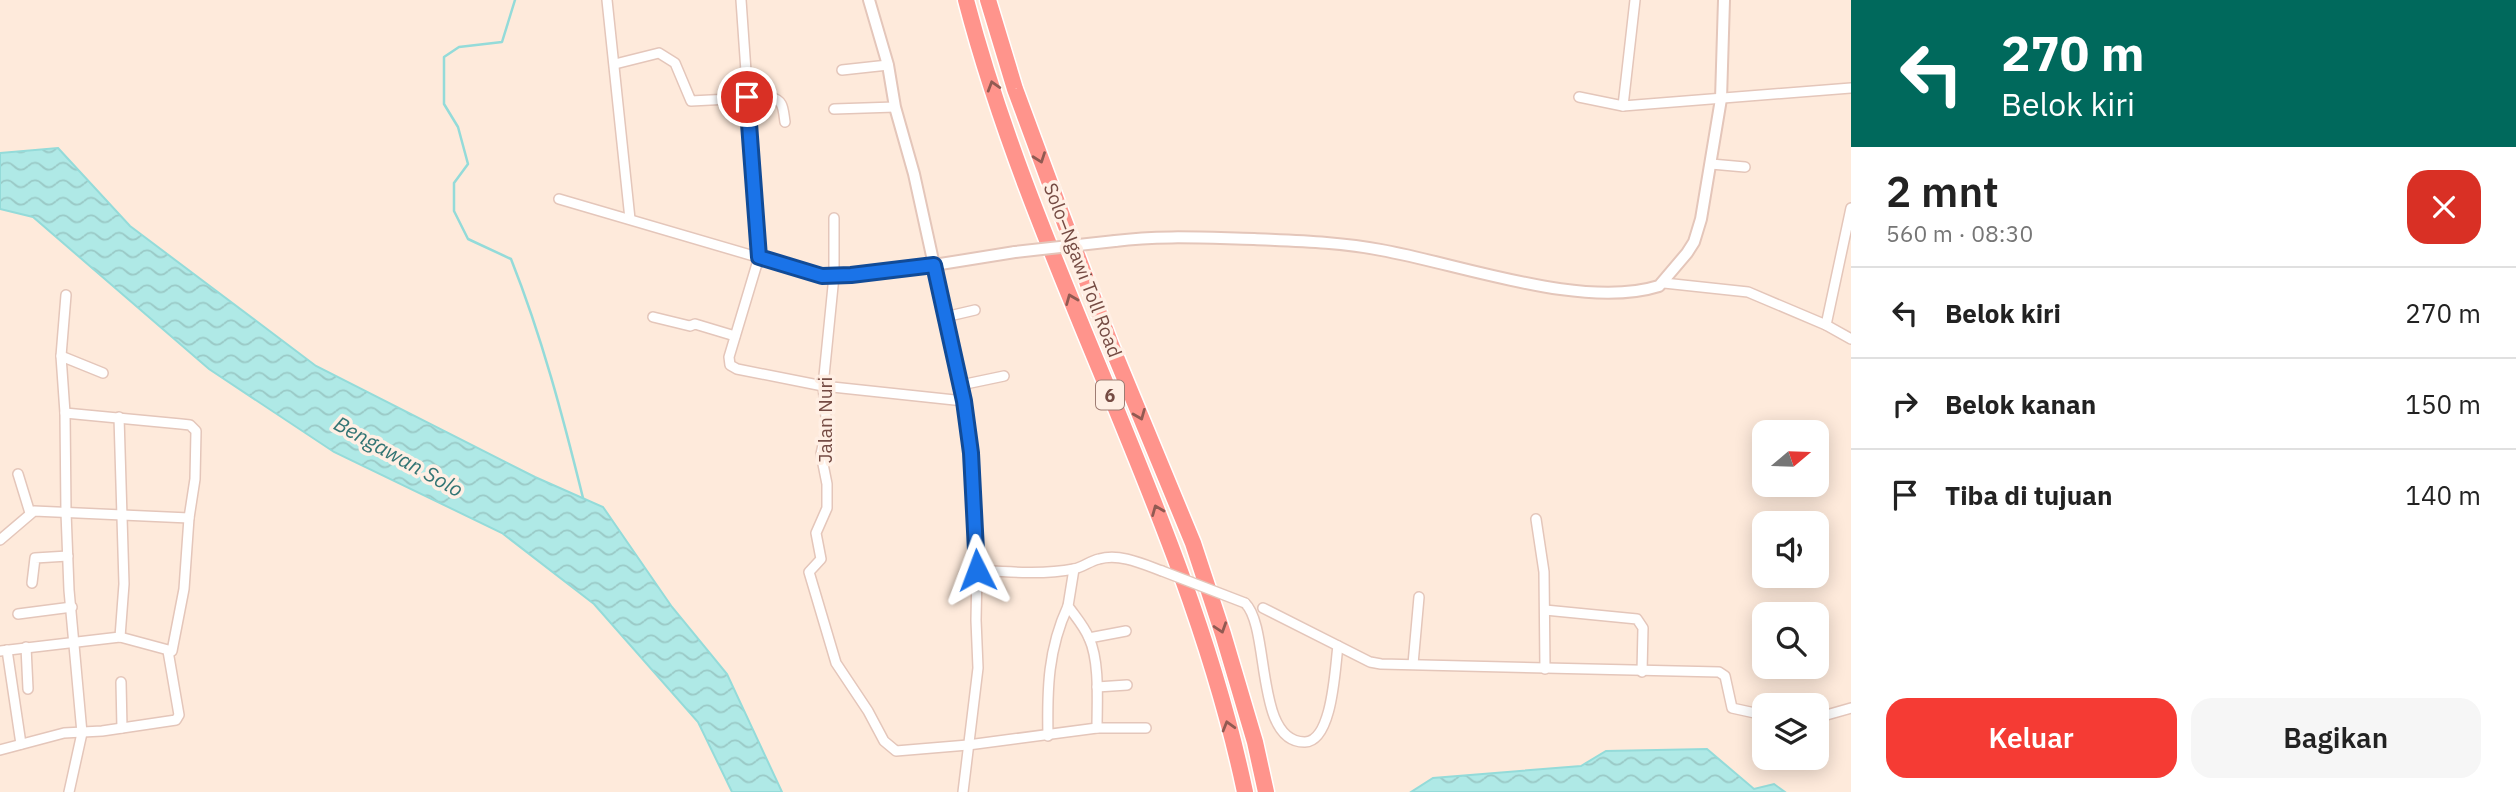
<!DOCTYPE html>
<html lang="id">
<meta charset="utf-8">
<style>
:root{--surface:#fff;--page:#f6f6f6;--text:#222;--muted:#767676;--line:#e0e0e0;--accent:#f53b34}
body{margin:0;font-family:"IBM Plex Sans",sans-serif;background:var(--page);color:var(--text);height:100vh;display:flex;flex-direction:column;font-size:26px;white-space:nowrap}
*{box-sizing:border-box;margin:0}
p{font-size:23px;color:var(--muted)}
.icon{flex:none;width:38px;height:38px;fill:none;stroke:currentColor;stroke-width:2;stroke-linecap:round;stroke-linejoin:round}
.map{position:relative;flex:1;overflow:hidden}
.side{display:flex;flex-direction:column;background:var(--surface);width:665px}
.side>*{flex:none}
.banner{background:#00695c;color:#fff;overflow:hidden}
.needle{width:46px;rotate:71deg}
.controls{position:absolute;left:1752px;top:420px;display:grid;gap:14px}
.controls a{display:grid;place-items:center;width:77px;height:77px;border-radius:14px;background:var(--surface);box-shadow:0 4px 18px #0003;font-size:35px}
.pin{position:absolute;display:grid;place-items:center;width:60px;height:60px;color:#fff;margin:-30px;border:4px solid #fff;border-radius:50%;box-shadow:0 2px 7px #0007}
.me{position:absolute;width:77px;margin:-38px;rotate:357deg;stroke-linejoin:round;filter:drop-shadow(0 0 5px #0008)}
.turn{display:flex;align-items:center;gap:24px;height:147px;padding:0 35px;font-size:32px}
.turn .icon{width:91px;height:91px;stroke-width:2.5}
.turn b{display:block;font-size:49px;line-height:60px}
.round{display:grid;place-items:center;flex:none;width:74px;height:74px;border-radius:21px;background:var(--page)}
.overview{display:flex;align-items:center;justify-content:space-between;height:119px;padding:0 35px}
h1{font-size:42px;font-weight:600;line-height:52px}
.button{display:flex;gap:14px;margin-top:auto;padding:14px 35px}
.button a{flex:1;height:80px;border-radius:21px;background:var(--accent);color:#fff;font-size:28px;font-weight:600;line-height:80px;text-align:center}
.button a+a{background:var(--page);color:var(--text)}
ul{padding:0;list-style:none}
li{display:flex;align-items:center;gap:21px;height:91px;padding:0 35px;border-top:2px solid var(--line)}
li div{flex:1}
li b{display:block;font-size:26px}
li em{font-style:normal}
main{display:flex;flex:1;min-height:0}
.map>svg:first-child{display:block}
.water{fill:url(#water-waves);stroke:#94dbd9;stroke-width:2}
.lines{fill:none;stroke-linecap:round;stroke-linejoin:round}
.stream{stroke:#94dbd9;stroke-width:2.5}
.minor-casing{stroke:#e4c6ba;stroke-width:12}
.tertiary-casing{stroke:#e4c6ba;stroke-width:14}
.motorway-casing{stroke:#fff;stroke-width:19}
.minor{stroke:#fff;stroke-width:9}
.tertiary{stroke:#fff;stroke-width:10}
.motorway{stroke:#ff948c;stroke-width:16}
.minor-bridge-casing{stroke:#e4c6ba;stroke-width:12;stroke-linecap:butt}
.tertiary-bridge-casing{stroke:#e4c6ba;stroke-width:14;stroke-linecap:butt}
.minor-bridge{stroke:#fff;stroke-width:9}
.tertiary-bridge{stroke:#fff;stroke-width:10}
.oneway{stroke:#915a52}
.route-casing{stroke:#114b97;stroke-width:18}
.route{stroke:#1a73e8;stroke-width:12}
.labels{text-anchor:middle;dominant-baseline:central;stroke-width:7;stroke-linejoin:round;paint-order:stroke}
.shield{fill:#ffefe4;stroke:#9e7c73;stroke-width:2}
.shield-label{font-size:18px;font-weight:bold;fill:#754b43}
.street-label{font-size:19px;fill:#754b43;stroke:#ffefe4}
.water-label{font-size:21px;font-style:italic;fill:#337574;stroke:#ffefe4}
</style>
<main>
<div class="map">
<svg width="1851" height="792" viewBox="0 0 1851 792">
<defs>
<pattern id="water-waves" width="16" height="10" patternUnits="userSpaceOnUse" patternTransform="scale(1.75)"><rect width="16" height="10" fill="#afe9e6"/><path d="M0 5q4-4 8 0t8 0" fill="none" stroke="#9ac9c6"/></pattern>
</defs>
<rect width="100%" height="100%" fill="#feeadb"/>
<g class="water">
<polygon points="58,148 130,226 316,366 535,477 603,507 672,607 727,674 782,792 732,792 698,722 594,604 502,533 334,452 209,369 33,217 0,209 0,153"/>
<polygon points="1707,749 1754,789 1774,784 1785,792 1411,792 1433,778 1581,766 1606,751"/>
</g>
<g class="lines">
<path class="stream" d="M515 0 502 42 459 47 444 57V104L458 127 468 164 454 183V211L468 239 511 259C542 337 563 417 583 498"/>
<defs>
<g id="minor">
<polyline points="607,0 630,219"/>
<polyline points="741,0 759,257 729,357 730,365 737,369 823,386 964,401"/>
<path d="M615 64 659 53 675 63 691 101 770 97C784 100 783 109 785 122"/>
<polyline points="842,70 888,65"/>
<polyline points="1579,97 1623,106 1851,88"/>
<polyline points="1623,106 1635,0"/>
<polyline points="834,109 895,107"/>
<polyline points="1711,164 1745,167"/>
<polyline points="559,199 822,276 851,275 934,265 964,401 971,453 977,570 976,620 978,668 963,792"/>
<polyline points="834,218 834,276 823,386 827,427 821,454 827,484 827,508 816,533 821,559 809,572 836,663 868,711 884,741 896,751 968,745 1097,728 1146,728"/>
<polyline points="1664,283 1748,292 1826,325 1851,339"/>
<polyline points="66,295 61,356 65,413 66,512 69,590 82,733 69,792"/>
<polyline points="653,317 690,326 695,324 735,336"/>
<polyline points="945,317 975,310"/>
<polyline points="1826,325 1851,208"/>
<polyline points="61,356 103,373"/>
<polyline points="961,385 1004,376"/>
<polyline points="119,417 124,584 120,637"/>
<polyline points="18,474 30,513"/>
<polyline points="1536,519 1544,572 1545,669"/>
<polyline points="0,540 34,511 189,518"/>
<path d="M1074 569 1068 606C1075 616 1084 626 1089 638 1100 662 1097 702 1097 728"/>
<path d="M977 570C1007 572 1044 575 1074 569 1083 567 1090 561 1099 559 1120 553 1143 564 1162 571"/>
<polyline points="32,583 35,558 68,556"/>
<path d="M1245 603C1271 628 1254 743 1305 742 1333 741 1335 666 1338 646"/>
<polyline points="1263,608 1370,662 1381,664 1719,672 1725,676 1732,708 1764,715"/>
<polyline points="1545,610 1637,619 1643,628 1642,672"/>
<polyline points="18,614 72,607"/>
<polyline points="1089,638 1126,631"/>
<polyline points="26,647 28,689"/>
<polyline points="7,650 21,744"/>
<polyline points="0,651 120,637 172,651 184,589 189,518 195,479 196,431 190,425 181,424 65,413"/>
<polyline points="1413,664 1419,597"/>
<polyline points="121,682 122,728"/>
<polyline points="1097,687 1127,685"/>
<polyline points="1816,718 1851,708"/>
<path d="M1048 736C1047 689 1048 649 1068 606"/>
<polyline points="0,750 64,733 102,731 176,720 179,715 168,651"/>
</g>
<g id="tertiary">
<polyline points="869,0 888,65 895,107 914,174 934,265 1015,252"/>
<path d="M1115 241C1162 235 1207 238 1254 239 1296 241 1340 242 1381 250 1460 264 1583 310 1659 286L1687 253 1694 242 1701 219 1721 99 1724 0"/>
</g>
<g id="motorway">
<path d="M966 0C1037 272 1187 517 1245 792"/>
<polyline points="988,0 1015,89 1058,205 1111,345 1193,543 1223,634 1255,742 1266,792"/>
</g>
</defs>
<use href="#minor" class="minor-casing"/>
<use href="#tertiary" class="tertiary-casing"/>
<use href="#motorway" class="motorway-casing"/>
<use href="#minor" class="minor"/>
<use href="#tertiary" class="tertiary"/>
<use href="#motorway" class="motorway"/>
<defs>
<polyline id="minor-bridge" points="1162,571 1245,603"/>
<polyline id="tertiary-bridge" points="1015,252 1115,241"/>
</defs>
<use href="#minor-bridge" class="minor-bridge-casing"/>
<use href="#tertiary-bridge" class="tertiary-bridge-casing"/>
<use href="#minor-bridge" class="minor-bridge"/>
<use href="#tertiary-bridge" class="tertiary-bridge"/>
</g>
<defs><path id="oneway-chevron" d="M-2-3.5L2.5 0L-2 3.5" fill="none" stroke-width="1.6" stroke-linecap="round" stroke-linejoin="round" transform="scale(1.75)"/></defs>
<g class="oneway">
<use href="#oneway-chevron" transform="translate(993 86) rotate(-107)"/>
<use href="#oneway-chevron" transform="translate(1040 158) rotate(70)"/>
<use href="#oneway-chevron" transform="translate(1071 299) rotate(-112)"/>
<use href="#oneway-chevron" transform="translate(1140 415) rotate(68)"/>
<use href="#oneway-chevron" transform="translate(1157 510) rotate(-112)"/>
<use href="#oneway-chevron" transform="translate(1221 628) rotate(72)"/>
<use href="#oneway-chevron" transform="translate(1228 726) rotate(-106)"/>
</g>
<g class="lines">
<defs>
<polyline id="route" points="747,97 759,257 822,276 851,275 934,265 964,401 971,453 977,570"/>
</defs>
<use href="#route" class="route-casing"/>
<use href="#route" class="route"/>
</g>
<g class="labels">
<rect class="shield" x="1096" y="380.5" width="28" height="29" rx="5"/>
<g class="shield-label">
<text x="1110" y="395">6</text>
</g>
<g class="street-label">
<text transform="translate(1083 270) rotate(69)">Solo–Ngawi Toll Road</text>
<text transform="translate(825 420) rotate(-90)">Jalan Nuri</text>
</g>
<g class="water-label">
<text transform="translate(399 456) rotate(29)">Bengawan Solo</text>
</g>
</g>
</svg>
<div class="controls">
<a><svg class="needle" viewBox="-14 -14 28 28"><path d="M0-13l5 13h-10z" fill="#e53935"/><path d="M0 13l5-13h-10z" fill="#767676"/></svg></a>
<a><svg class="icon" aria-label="sound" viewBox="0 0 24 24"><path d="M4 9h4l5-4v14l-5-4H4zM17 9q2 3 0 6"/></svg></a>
<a><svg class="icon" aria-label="search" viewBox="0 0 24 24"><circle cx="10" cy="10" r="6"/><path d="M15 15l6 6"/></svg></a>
<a><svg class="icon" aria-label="layers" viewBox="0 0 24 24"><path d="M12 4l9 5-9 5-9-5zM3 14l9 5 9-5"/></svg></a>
</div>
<div class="pin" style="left:747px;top:97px;background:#d93025"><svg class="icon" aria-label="arrive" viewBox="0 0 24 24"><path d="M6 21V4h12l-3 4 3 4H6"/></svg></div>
<svg class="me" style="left:977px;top:570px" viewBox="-20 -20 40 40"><path d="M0-17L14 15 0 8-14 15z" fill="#1a73e8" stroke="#fff" stroke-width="4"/></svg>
</div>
<section class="side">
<div class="banner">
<div class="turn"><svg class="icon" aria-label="left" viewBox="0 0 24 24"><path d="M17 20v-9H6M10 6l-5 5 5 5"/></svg><div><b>270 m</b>Belok kiri</div></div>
</div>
<div class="overview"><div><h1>2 mnt</h1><p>560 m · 08:30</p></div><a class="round" style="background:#d93025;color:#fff"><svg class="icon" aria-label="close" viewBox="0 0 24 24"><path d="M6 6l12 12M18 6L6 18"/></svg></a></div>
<ul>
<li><svg class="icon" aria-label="left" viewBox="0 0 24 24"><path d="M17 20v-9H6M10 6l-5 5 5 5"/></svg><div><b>Belok kiri</b></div><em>270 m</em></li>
<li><svg class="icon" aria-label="right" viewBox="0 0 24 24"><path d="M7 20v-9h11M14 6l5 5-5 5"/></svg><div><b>Belok kanan</b></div><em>150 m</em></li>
<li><svg class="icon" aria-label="arrive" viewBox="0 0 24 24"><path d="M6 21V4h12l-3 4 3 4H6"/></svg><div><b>Tiba di tujuan</b></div><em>140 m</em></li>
</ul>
<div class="button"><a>Keluar</a><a>Bagikan</a></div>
</section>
</main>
